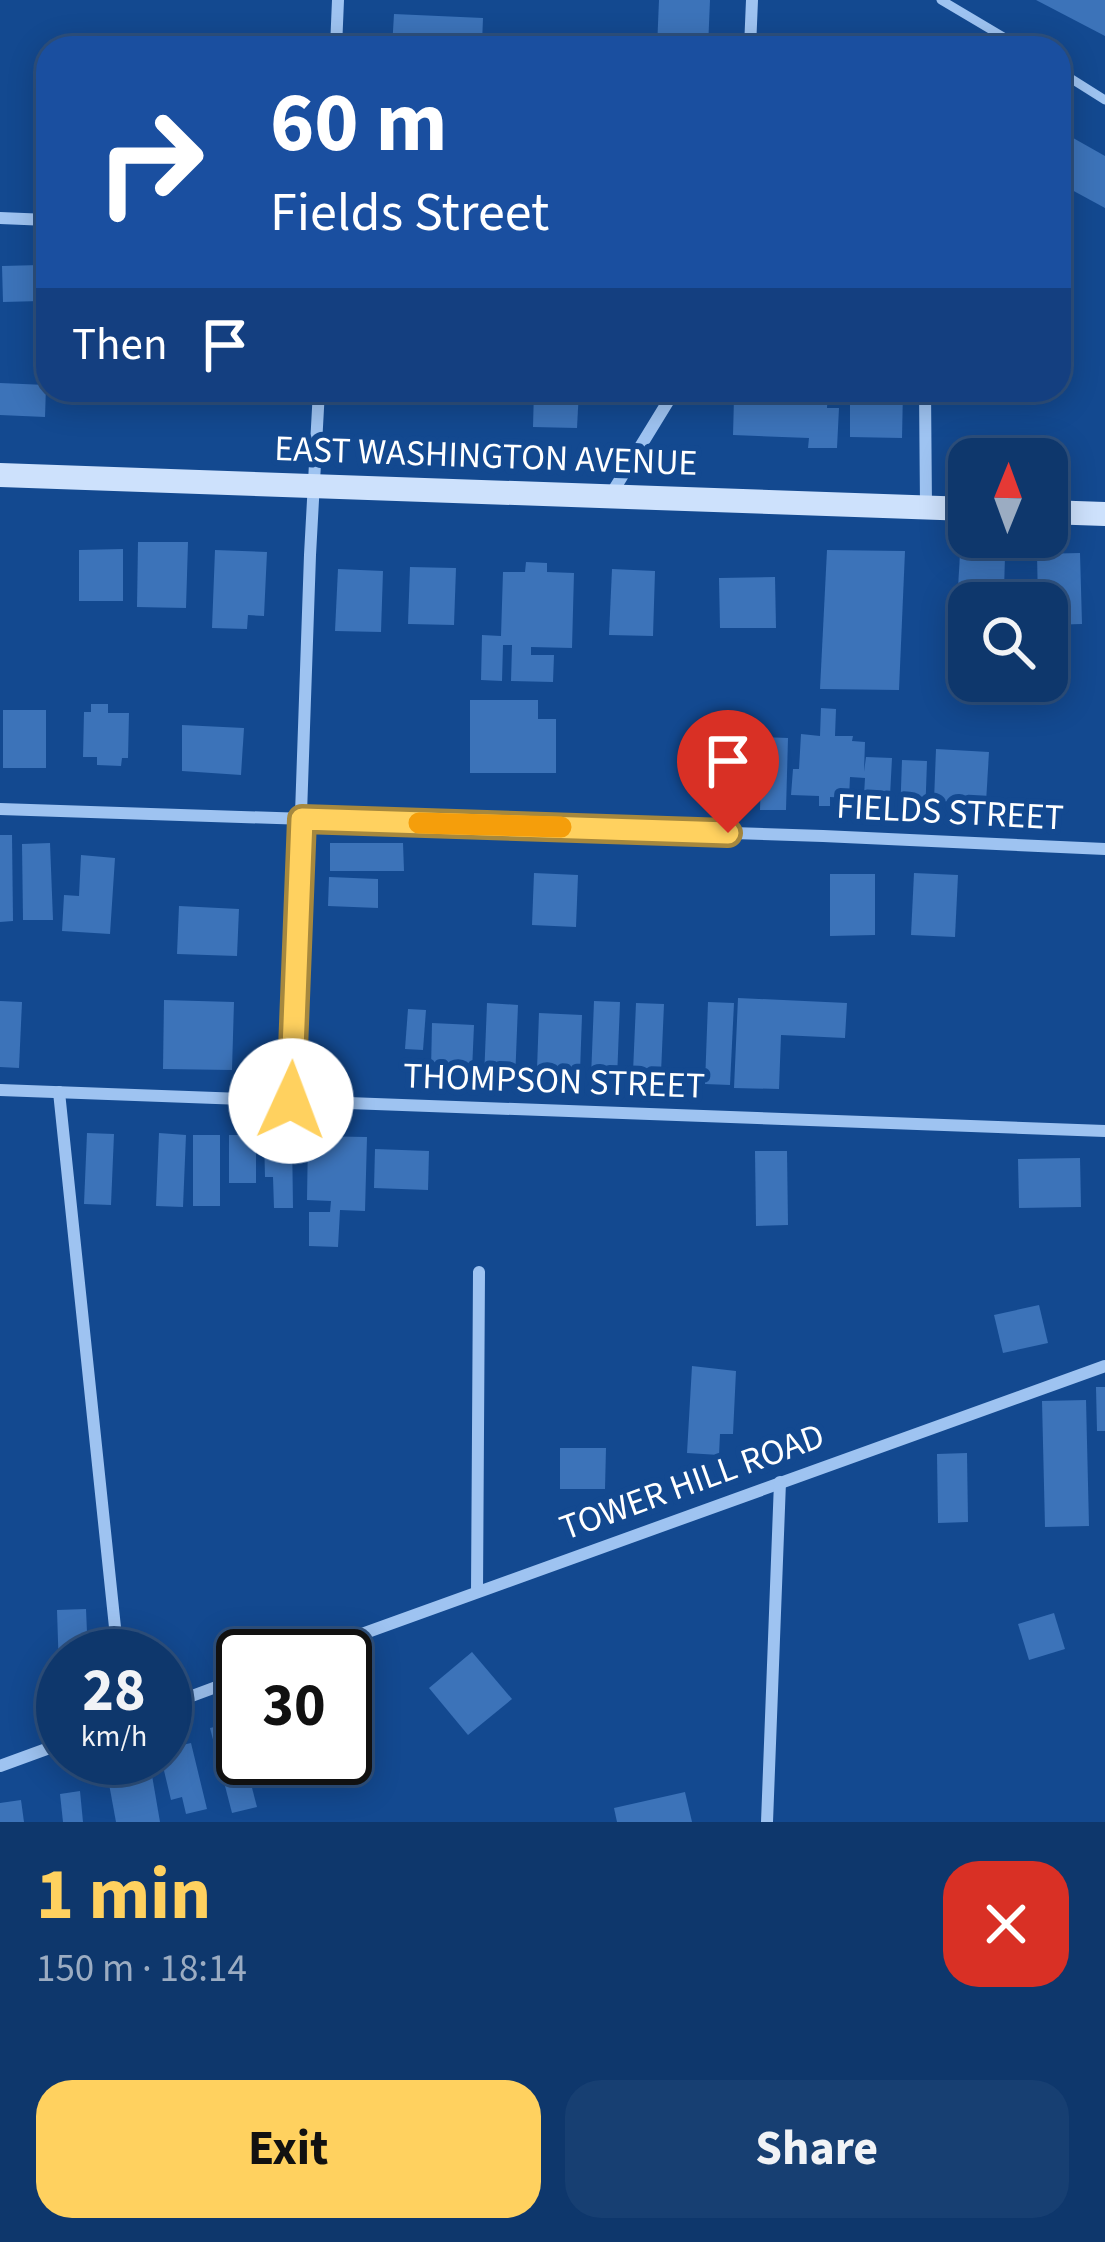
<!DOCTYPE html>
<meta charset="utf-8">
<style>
:root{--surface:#0e376c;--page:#173f72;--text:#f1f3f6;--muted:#9bacc2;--line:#2e517f;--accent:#ffd15f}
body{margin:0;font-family:"Source Sans 3",sans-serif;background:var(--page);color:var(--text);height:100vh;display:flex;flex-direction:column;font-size:45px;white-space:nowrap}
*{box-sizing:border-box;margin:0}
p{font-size:39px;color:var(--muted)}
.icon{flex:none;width:66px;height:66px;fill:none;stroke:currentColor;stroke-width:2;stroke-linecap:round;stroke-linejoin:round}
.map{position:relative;height:1822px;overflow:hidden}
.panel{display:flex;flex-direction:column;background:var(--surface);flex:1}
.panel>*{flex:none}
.guide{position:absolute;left:36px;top:36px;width:1035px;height:366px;border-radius:36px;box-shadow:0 6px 30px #0003,0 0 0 3px var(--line);background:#1a4fa0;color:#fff;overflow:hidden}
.needle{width:78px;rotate:1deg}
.buttons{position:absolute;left:948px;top:438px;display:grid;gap:24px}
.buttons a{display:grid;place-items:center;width:120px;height:120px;border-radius:24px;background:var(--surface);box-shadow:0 6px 30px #0003,0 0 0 3px var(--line);font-size:60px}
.speed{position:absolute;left:36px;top:1629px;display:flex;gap:24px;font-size:60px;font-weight:700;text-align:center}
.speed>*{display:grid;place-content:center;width:156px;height:156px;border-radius:50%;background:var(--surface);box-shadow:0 6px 30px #0003,0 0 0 3px var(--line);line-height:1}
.speed small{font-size:30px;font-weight:400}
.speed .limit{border:6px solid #111;border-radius:18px;background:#fff;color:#111}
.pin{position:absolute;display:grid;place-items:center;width:102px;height:102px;color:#fff;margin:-123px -51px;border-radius:50% 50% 50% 0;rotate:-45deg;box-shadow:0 0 12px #0007}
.pin .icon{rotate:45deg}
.me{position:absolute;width:132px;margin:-66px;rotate:2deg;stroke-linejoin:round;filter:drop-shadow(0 0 9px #0008)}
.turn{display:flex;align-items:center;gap:42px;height:252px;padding:0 36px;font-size:54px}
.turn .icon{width:156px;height:156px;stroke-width:2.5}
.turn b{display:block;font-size:84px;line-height:102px}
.then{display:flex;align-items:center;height:114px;padding:0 36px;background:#0003;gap:24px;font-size:45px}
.round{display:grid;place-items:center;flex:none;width:126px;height:126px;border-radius:36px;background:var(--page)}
.overview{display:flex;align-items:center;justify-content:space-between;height:204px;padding:0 36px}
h1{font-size:72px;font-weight:700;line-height:90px;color:var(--accent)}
.cta{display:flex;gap:24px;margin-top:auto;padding:24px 36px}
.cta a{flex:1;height:138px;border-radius:36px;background:var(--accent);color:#111;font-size:48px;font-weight:700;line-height:138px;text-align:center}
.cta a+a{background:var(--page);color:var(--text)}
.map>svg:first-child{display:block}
.building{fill:#3c73b9}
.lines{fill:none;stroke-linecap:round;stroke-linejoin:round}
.lane{stroke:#9ec3f1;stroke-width:9}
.street{stroke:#9ec3f1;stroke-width:12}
.secondary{stroke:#cde1fc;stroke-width:24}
.route-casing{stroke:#a6883e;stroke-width:30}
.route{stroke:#ffd15f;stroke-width:21}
.slow{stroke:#f59e0b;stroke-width:21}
.labels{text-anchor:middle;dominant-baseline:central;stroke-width:12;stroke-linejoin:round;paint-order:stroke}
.street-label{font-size:36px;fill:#fff;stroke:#134990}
</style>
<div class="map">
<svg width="1105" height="1822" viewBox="0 0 1105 1822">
<rect width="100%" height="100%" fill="#134990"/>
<g class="building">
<polygon points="659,0 710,0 708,48 657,48"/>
<polygon points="1036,0 1105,0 1105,36"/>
<polygon points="394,14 483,18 482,44 452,42 451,48 392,48"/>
<polygon points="1059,130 1105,156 1105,208 1059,183"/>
<polygon points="40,265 41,301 3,302 2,266"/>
<polygon points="0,383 46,385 45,417 0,415"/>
<polygon points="214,390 260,390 259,402 214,400"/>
<polygon points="534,390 579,390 577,428 533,427"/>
<polygon points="779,390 828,390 827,408 839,408 837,448 808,448 809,438 733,435 734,398 779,400"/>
<polygon points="850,390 903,390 902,438 850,437"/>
<polygon points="138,542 188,542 186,608 137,607"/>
<polygon points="123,549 123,601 79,601 79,550"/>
<polygon points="215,550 267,552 264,616 248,615 247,629 212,628"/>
<polygon points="827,550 905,551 899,690 820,689"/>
<polygon points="1080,553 1082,624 1047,625 1047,603 1038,603 1037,554"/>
<polygon points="960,554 1005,556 1004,590 958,588"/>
<polygon points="526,562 547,563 547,572 574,573 572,648 531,647 531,655 554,655 553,682 511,681 512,645 503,645 502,681 481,680 482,635 501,636 503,572 525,572"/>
<polygon points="410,567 456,568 454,625 408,624"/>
<polygon points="338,569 383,571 381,632 335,631"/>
<polygon points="612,569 655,571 653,636 609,635"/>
<polygon points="775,577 776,628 720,628 719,578"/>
<polygon points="470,700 538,700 538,719 556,719 556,773 470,773"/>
<polygon points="91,704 108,704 108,713 129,713 128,758 122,758 121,766 97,765 97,757 83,757 84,712 91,712"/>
<polygon points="821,708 836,709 835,736 853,736 852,741 865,742 864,772 866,757 892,758 889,815 863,813 865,778 850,777 849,798 830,797 830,806 819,806 819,796 791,795 793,769 799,769 801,734 820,736"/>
<rect x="3" y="710" width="43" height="58"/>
<polygon points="182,725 244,728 241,775 182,771"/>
<polygon points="762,737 788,738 786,810 760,810"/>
<polygon points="713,743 739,743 740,806 713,806"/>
<polygon points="936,749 989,752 986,803 934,801"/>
<polygon points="902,760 927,761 925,818 900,817"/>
<polygon points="0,835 12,835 13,921 0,922"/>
<polygon points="50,843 53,920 23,920 22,844"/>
<polygon points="330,843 403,843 404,871 330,871"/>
<polygon points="81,855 115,858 110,934 62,931 64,895 79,896"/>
<polygon points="534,873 578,875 576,927 532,925"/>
<polygon points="914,873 958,875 955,937 911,935"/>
<polygon points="830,874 875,874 875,935 830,936"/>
<polygon points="329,877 378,879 378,908 328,906"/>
<polygon points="179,906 239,909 237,956 177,954"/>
<polygon points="738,998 847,1003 845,1038 781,1035 779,1089 734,1088"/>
<polygon points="164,1000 234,1002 232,1070 163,1069"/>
<polygon points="0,1001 22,1002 19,1068 0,1067"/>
<polygon points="594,1001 620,1002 617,1079 591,1078"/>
<polygon points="708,1002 734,1003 730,1085 705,1084"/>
<polygon points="487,1003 518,1005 515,1081 484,1079"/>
<polygon points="636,1003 664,1004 661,1073 633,1072"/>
<polygon points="408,1009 426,1010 423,1050 405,1049"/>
<polygon points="539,1013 582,1015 580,1072 537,1070"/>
<polygon points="432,1023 474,1025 472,1071 431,1070"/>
<polygon points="87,1133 114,1134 111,1205 84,1204"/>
<polygon points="159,1133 186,1135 183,1207 156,1206"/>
<rect x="193" y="1135" width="27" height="71"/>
<rect x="229" y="1135" width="27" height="48"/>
<polygon points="292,1136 293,1208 274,1208 273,1177 265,1177 264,1137"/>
<polygon points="308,1136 367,1137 365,1211 340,1210 338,1247 309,1246 309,1212 330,1212 331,1201 307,1200"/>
<polygon points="375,1149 429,1151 428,1190 374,1188"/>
<polygon points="755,1151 787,1151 788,1225 756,1226"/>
<polygon points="1080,1158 1081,1207 1019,1208 1018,1159"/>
<polygon points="1039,1305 1048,1343 1003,1353 994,1315"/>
<polygon points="692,1366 736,1371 733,1434 720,1434 719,1455 687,1453"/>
<polygon points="1096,1387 1105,1387 1105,1431 1097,1431"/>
<polygon points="1086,1400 1089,1526 1045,1527 1042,1401"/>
<polygon points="560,1448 606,1448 605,1489 560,1489"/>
<polygon points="967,1453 968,1522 938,1523 937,1454"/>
<polygon points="86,1609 88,1656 63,1656 63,1672 59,1672 57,1610"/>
<polygon points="1054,1613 1065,1649 1029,1660 1018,1624"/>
<polygon points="472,1652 512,1699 468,1735 429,1688"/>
<polygon points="357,1667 368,1711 345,1717 345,1670"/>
<polygon points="235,1722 257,1807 232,1813 210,1728"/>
<polygon points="191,1743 207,1809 186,1814 182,1797 171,1800 161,1758 165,1758 165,1749"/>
<polygon points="132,1758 149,1758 160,1822 116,1822 105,1762"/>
<polygon points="273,1758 297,1758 303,1780 281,1786"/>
<polygon points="80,1791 83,1822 63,1822 60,1794"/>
<polygon points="685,1792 692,1822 617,1822 614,1808"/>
<polygon points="21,1800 24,1822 0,1822 0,1803"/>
</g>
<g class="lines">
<g class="lane">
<polyline points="941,0 1022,48"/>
<polyline points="1059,71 1105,100"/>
</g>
<g class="street">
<polyline points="336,48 338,0"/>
<polyline points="750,48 752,0"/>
<polyline points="0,218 48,220"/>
<polyline points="925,390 926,507"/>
<polyline points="610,496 675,390"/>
<polyline points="0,809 823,836 1105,849"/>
<polyline points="0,1090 1105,1131"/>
<polyline points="59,1092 118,1656"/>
<polyline points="291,1101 310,555 319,390"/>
<polyline points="477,1592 479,1272"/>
<polyline points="301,1656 1105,1366"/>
<polyline points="165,1706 243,1677"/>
<polyline points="0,1766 63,1743"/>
<polyline points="767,1822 780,1482"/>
</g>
<g class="secondary">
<polyline points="0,475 969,509"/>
<polyline points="1047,512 1105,514"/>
</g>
</g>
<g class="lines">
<defs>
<polyline id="route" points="291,1101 302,819 728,833"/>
</defs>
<use href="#route" class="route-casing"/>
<use href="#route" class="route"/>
<polyline class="slow" points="419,823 561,827"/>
</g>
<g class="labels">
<g class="street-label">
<text transform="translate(486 456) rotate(2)">EAST WASHINGTON AVENUE</text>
<text transform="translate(950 812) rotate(3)">FIELDS STREET</text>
<text transform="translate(554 1081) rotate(2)">THOMPSON STREET</text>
<text transform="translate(692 1482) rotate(-20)">TOWER HILL ROAD</text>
</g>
</g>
</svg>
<div class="buttons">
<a><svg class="needle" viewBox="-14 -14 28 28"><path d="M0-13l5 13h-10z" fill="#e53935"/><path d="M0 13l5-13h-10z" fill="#9bacc2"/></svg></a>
<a><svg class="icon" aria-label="search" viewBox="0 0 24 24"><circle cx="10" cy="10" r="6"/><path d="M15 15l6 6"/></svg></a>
</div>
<div class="speed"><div>28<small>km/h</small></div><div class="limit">30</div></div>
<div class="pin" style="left:728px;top:833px;background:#d93025"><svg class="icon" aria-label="arrive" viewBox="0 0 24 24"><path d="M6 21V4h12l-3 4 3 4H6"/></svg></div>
<svg class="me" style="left:291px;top:1101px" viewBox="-20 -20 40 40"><circle r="19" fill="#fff"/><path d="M0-13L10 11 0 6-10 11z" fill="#ffd15f"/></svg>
<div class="guide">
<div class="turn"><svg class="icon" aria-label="right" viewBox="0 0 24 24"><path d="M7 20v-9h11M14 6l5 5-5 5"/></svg><div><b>60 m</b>Fields Street</div></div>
<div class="then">Then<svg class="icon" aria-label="arrive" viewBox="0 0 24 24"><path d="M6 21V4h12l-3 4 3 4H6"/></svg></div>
</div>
</div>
<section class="panel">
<div class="overview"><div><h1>1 min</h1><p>150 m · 18:14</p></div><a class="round" style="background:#d93025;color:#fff"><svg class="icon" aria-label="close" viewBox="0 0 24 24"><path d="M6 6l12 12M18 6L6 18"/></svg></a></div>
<div class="cta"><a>Exit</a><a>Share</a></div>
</section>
